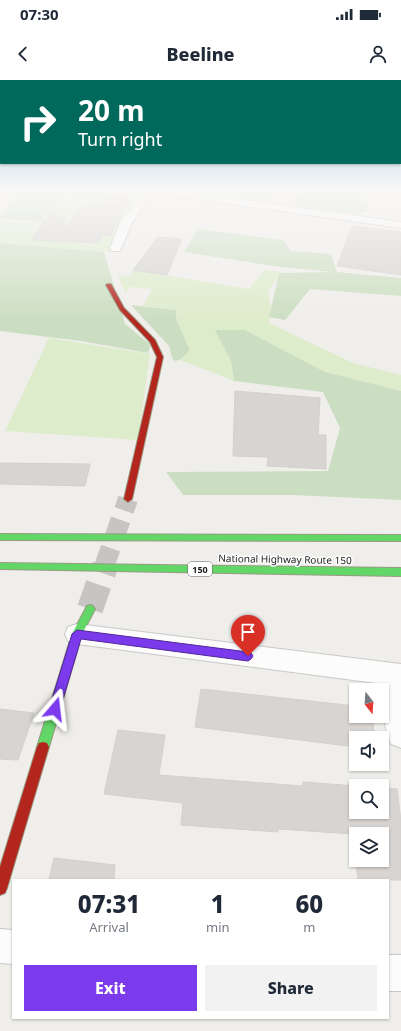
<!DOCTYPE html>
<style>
:root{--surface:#fff;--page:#f2f2f3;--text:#1f2937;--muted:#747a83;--accent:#7c3aed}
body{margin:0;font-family:"Noto Sans",sans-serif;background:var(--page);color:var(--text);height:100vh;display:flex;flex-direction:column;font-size:15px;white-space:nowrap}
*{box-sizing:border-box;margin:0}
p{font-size:13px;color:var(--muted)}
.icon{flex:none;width:22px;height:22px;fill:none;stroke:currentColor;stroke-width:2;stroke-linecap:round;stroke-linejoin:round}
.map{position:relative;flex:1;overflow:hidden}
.sheet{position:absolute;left:12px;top:799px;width:377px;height:140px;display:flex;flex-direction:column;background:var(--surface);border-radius:0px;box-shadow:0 1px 3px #0004}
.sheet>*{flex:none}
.banner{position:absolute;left:0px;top:0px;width:401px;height:84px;box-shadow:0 1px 3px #0004;background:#00695c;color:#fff;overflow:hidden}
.needle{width:26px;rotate:163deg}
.buttons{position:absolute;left:349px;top:603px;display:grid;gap:8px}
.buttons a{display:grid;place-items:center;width:40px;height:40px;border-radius:0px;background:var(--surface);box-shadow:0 1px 3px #0004;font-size:20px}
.pin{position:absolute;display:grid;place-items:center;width:34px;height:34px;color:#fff;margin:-41px -17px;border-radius:50% 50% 50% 0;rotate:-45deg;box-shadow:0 0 4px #0007}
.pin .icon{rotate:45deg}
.me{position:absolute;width:44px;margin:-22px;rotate:17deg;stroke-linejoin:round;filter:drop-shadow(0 0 3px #0008)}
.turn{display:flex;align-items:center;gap:14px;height:84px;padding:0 12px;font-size:18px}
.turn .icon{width:52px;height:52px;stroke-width:2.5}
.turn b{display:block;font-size:28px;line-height:34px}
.eta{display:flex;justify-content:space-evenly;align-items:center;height:68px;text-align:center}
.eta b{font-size:24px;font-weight:800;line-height:28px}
.button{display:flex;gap:8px;margin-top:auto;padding:8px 12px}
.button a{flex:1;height:46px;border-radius:0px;background:var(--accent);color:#fff;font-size:16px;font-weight:800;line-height:46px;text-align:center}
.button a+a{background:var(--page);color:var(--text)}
.status{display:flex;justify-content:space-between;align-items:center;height:28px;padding:0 20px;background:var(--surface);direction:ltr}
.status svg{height:11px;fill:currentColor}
header{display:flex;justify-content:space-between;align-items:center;height:52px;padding:0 12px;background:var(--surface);font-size:18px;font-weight:800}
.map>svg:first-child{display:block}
.grass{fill:#ddeccb}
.forest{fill:#cbdec1}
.building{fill:#d7d4d2;stroke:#d3d0cc;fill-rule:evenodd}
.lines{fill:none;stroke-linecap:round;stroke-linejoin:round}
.secondary-tunnel-far1{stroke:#c7c5c3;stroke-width:20;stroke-dasharray:20 10;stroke-linecap:butt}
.secondary-tunnel{stroke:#c7c5c3;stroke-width:26;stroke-dasharray:26 12;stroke-linecap:butt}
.street-casing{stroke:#c9c8c7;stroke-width:2}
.fast-casing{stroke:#999a82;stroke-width:2}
.jam-casing{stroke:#999a82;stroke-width:2}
.street{fill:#fdfcfc;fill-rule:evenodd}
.fast{fill:#63d668;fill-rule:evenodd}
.jam{fill:#b3261e;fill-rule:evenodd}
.route{fill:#7c3aed;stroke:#51269a}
.labels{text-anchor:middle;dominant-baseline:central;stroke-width:3;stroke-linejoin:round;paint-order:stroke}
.shield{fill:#fff;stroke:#646464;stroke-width:1}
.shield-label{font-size:9px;font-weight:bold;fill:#222}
.street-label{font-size:10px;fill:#222;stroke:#fff}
</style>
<div class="status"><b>07:30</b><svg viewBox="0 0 49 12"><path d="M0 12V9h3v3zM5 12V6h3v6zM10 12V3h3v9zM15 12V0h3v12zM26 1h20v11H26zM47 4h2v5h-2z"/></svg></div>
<header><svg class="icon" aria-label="back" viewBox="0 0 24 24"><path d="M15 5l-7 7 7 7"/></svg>Beeline<svg class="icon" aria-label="person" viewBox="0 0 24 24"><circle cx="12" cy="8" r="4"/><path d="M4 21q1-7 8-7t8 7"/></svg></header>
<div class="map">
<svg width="401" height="951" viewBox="0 0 401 951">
<rect width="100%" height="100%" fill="#f0eeeb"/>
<g class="grass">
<polygon points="101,109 145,109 122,145 110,173 0,164 0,141 97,144 65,142 68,138 56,136 44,138 40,135 61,118 104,122 100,130 113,127"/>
<polygon points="133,190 249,209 264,190 282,192 268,211 271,228 269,243 353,283 401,295 401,311 325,292 245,250 215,250 231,281 234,301 180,280 190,270 176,239 177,230 143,226 152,209 130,207 125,213 118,195 130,196"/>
<polygon points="49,258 150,274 138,360 5,351"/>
</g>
<g class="forest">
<polygon points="0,109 101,109 116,122 100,131 103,122 63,117 49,133 40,135 44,138 56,136 68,137 64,143 0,139 0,136 16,115 0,113"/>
<polygon points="196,109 270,109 270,121 194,114"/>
<polygon points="297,109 362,109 369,130 358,134 295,125"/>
<polygon points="198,149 283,160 291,171 331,174 337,192 401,198 401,216 310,209 285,240 269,237 279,193 333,192 280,187 184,172"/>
<polygon points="0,163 104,172 125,244 151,265 148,273 81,261 0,251"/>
<polygon points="131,225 176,230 176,239 190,270 181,279 175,281 172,278 169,266"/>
<polygon points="215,250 245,250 325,292 401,311 401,420 292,415 183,415 166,392 328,391 340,348 323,312 234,301 231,281"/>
</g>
<g class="building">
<polygon points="112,109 135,109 110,156 102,155 98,163 32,160 52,130 66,146 80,126 86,127 88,123 103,124"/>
<polygon points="352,146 401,152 401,195 337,186"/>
<polygon points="158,157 182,159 167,195 133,190"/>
<polygon points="235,311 320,318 318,355 326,355 326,389 267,386 268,377 233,376"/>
<polygon points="0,383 90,384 85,406 0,404"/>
<polygon points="201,609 356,626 356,636 373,636 374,658 356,658 356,667 195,647"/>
<polygon points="0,629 34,633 18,680 0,679"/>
<path d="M118 650 165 655 159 695 303 706V702L356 706V732H382V708L397 709 401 741V800H358L353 754 278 749V752L181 745 183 723 104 714ZM356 754H382V780H356Z"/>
<polygon points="54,778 115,785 114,800 49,800"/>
</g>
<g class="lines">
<polyline class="secondary-tunnel-far1" points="104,487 128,419"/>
<polyline class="secondary-tunnel" points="90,529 105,486"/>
<defs>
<g id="street">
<polygon points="144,109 168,109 401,142 401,148 152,113 132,143 120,171 112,171 110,168 120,143"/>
<path d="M77 544 401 584V668L391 664C384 647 382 629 382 610H378L376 603 77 564 68 561 65 554 68 547Z"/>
<polygon points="0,849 13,850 13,884 0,883"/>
<rect x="388" y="875" width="13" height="36"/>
</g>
<g id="fast">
<polygon points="0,454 401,455 401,461 0,460"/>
<polygon points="0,483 401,488 401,496 0,489"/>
<polygon points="90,525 93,526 95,529 82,554 49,667 47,671 43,672 39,671 37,667 72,554 87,526"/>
</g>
<g id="jam">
<polygon points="107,204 111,204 124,228 155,260 163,277 132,419 128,422 124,419 157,277 150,262 120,230 106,205"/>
<polygon points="43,662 47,663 49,667 7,808 5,813 0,815 0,787 37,667 39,663"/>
</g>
</defs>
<use href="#street" class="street-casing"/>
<use href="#fast" class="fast-casing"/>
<use href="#jam" class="jam-casing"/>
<use href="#street" class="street"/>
<use href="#fast" class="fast"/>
<use href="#jam" class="jam"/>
</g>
<linearGradient id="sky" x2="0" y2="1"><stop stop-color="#97c4e6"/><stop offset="0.45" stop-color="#f8f7f6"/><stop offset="1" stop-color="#f8f7f6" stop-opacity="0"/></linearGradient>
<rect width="401" height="243" fill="url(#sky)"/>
<polygon class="route" points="77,550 248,572 251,573 253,576 251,579 248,581 81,559 60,629 59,633 55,634 51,633 49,629 72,554"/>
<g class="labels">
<rect class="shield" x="188" y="482" width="24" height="14" rx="3"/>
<g class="shield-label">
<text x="200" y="489">150</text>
</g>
<g class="street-label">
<text transform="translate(285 479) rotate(1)">National Highway Route 150</text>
</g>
</g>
</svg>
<div class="buttons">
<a><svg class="needle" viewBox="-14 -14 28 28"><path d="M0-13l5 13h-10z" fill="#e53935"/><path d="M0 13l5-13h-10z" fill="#747a83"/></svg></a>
<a><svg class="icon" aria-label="sound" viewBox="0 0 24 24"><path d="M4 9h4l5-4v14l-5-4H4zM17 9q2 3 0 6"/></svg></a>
<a><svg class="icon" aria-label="search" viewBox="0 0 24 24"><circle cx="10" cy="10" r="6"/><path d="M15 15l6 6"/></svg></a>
<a><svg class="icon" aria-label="layers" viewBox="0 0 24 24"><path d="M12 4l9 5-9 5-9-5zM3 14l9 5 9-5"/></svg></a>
</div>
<div class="pin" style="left:248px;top:576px;background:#d93025"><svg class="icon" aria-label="arrive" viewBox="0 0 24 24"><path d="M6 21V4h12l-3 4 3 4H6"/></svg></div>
<svg class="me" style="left:55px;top:629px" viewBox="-20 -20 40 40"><path d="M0-17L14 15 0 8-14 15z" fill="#7c3aed" stroke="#fff" stroke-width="4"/></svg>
<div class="banner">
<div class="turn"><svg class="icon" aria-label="right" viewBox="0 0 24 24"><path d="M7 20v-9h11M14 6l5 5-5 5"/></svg><div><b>20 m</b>Turn right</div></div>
</div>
<section class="sheet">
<div class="eta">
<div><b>07:31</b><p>Arrival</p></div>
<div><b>1</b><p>min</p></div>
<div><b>60</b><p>m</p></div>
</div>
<div class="button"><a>Exit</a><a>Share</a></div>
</section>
</div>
